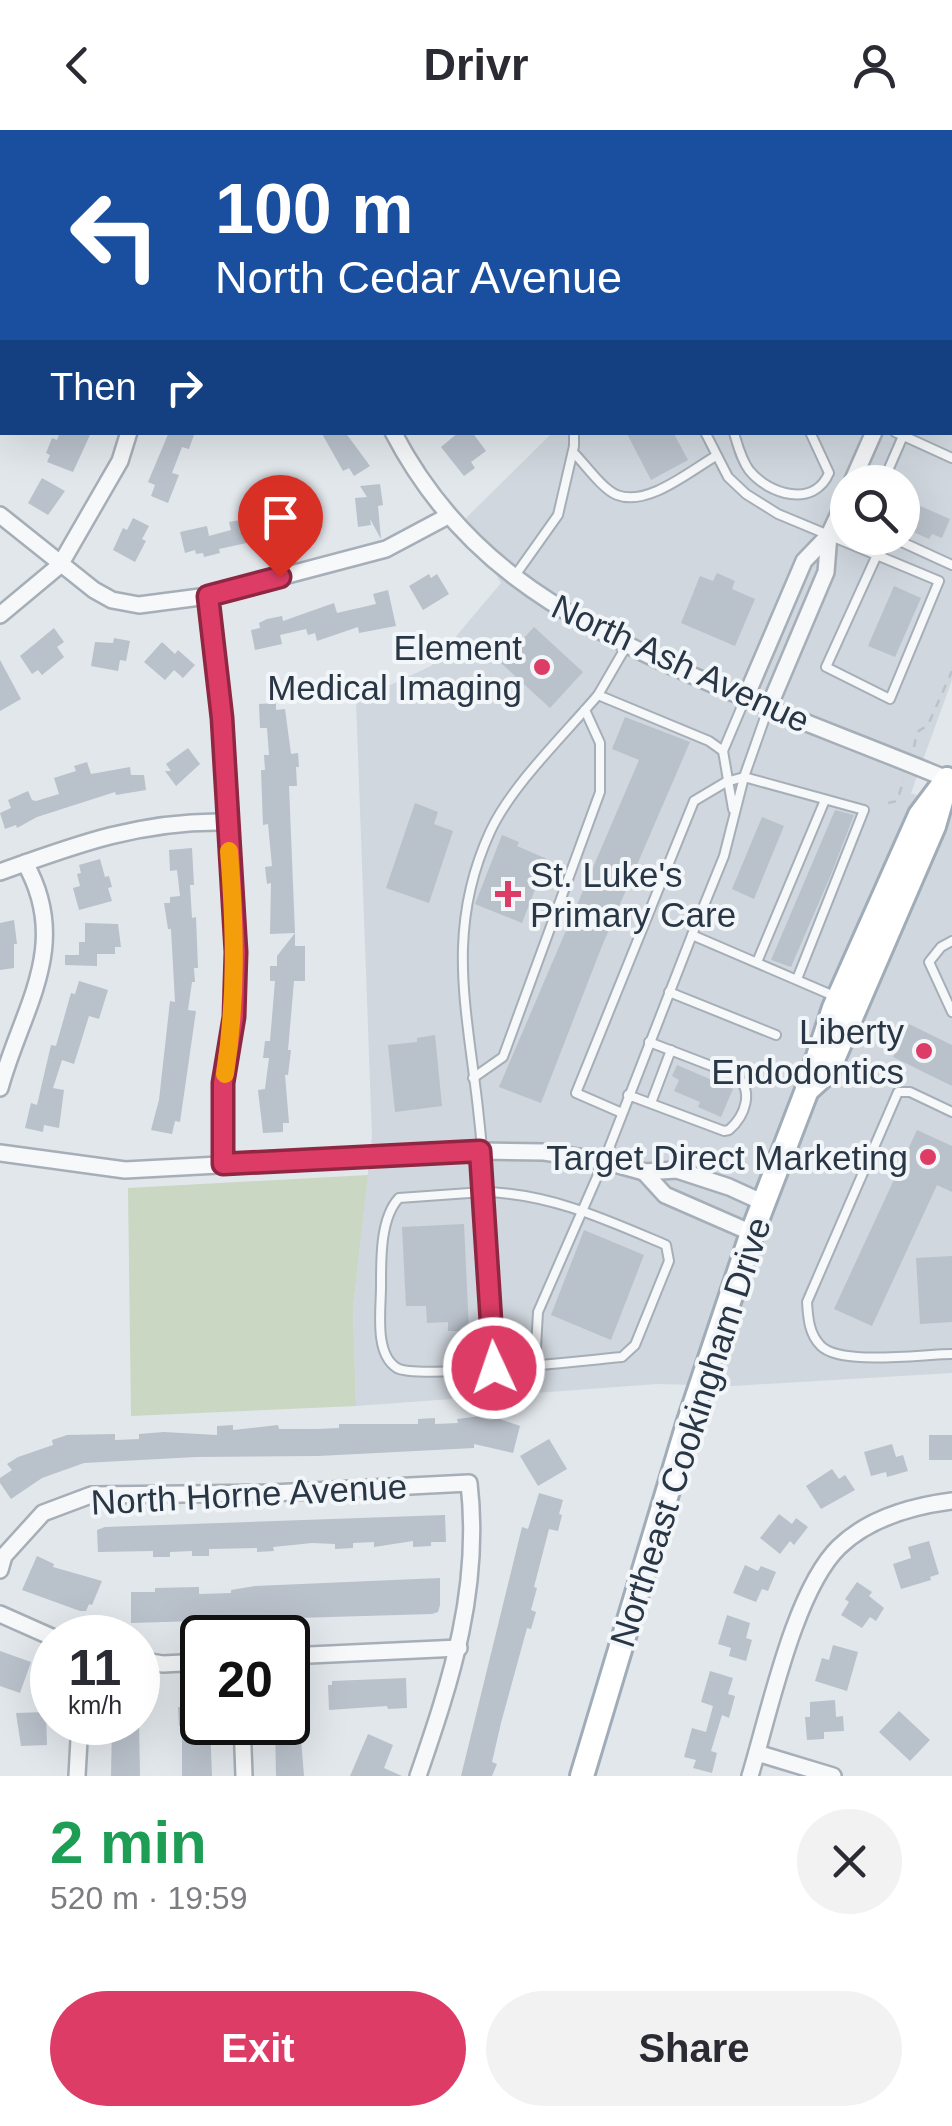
<!DOCTYPE html>
<meta charset="utf-8">
<style>
:root{--surface:#fff;--page:#f2f2f3;--text:#2b2b33;--muted:#7c7c81;--accent:#dc3c66}
body{margin:0;font-family:Helvetica,sans-serif;background:var(--page);color:var(--text);height:100vh;display:flex;flex-direction:column;font-size:38px;white-space:nowrap}
*{box-sizing:border-box;margin:0}
p{font-size:32px;color:var(--muted)}
.icon{flex:none;width:55px;height:55px;fill:none;stroke:currentColor;stroke-width:2;stroke-linecap:round;stroke-linejoin:round}
.map{position:relative;height:1646px;overflow:hidden}
.details{display:flex;flex-direction:column;background:var(--surface);flex:1}
.details>*{flex:none}
.banner{position:absolute;left:0px;top:0px;width:952px;height:305px;box-shadow:0 10px 40px #0002;background:#1a4fa0;color:#fff;overflow:hidden}
.controls{position:absolute;left:830px;top:335px;display:grid;gap:20px}
.controls a{display:grid;place-items:center;width:90px;height:90px;border-radius:50%;background:var(--surface);box-shadow:0 10px 40px #0002;font-size:50px}
.speed{position:absolute;left:30px;top:1485px;display:flex;gap:20px;font-size:50px;font-weight:700;text-align:center}
.speed>*{display:grid;place-content:center;width:130px;height:130px;border-radius:50%;background:var(--surface);box-shadow:0 10px 40px #0002;line-height:1}
.speed small{font-size:25px;font-weight:400}
.speed .limit{border:5px solid #111;border-radius:15px;background:#fff;color:#111}
.pin{position:absolute;display:grid;place-items:center;width:85px;height:85px;color:#fff;margin:-102px -42px;border-radius:50% 50% 50% 0;rotate:-45deg;box-shadow:0 0 10px #0007}
.pin .icon{rotate:45deg}
.me{position:absolute;width:110px;margin:-55px;rotate:357deg;stroke-linejoin:round;filter:drop-shadow(0 0 8px #0008)}
.turn{display:flex;align-items:center;gap:35px;height:210px;padding:0 50px;font-size:45px}
.turn .icon{width:130px;height:130px;stroke-width:2.5}
.turn b{display:block;font-size:70px;line-height:85px}
.then{display:flex;align-items:center;height:95px;padding:0 50px;background:#0003;gap:20px;font-size:38px}
.round{display:grid;place-items:center;flex:none;width:105px;height:105px;border-radius:52px;background:var(--page)}
.summary{display:flex;align-items:center;justify-content:space-between;height:170px;padding:0 50px}
h1{font-size:60px;font-weight:700;line-height:75px;color:#1e9e55}
.action{display:flex;gap:20px;margin-top:auto;padding:20px 50px}
.action a{flex:1;height:115px;border-radius:60px;background:var(--accent);color:#fff;font-size:40px;font-weight:700;line-height:115px;text-align:center}
.action a+a{background:var(--page);color:var(--text)}
header{display:flex;justify-content:space-between;align-items:center;height:130px;padding:0 50px;background:var(--surface);font-size:45px;font-weight:700}
.map>svg:first-child{display:block}
.built{fill:#d0d7de;fill-rule:evenodd}
.green{fill:#cad7c3}
.building{fill:#b9c1cb}
.lines{fill:none;stroke-linecap:round;stroke-linejoin:round}
.service-casing{stroke:#a6aeb7;stroke-width:12}
.minor-casing{stroke:#a6aeb7;stroke-width:20}
.primary-casing{stroke:#a0adb9;stroke-width:28}
.path{stroke:#bcc2c8;stroke-width:2.5;stroke-dasharray:8 8;stroke-linecap:butt}
.service{stroke:#f6f8fa;stroke-width:8}
.minor{stroke:#f6f8fa;stroke-width:15}
.primary{stroke:#fff;stroke-width:22}
.route-casing{stroke:#8f2742;stroke-width:25}
.route{stroke:#dc3c66;stroke-width:18}
.slow{stroke:#f59e0b;stroke-width:18}
.poi-dot{fill:#dc3c66;stroke:#f3f6f9;stroke-width:4}
.labels{text-anchor:middle;dominant-baseline:central;stroke-width:8;stroke-linejoin:round;paint-order:stroke}
.poi-label{font-size:35px;fill:#283646;stroke:#f3f6f9;text-anchor:end}
.street-label{font-size:35px;fill:#283646;stroke:#f3f6f9}
</style>
<header><svg class="icon" aria-label="back" viewBox="0 0 24 24"><path d="M15 5l-7 7 7 7"/></svg>Drivr<svg class="icon" aria-label="person" viewBox="0 0 24 24"><circle cx="12" cy="8" r="4"/><path d="M4 21q1-7 8-7t8 7"/></svg></header>
<div class="map">
<svg width="952" height="1646" viewBox="0 0 952 1646">
<rect width="100%" height="100%" fill="#e2e7ec"/>
<path class="built" d="M471 0H952V550L911 663 952 680V1243L732 1256 657 1254 356 1276 353 1178 372 1006 356 571 431 536 501 453 464 390 552 303 950 302V2ZM848 352H902V408H848Z"/>
<polygon class="green" points="368,1045 353,1178 356,1276 131,1286 128,1058"/>
<g class="building">
<polygon points="60,302 90,305 73,342 47,332 50,325 46,323 52,308 57,310"/>
<polygon points="169,302 195,302 189,319 182,317 172,343 179,345 168,373 151,366 155,355 148,352"/>
<polygon points="321,302 345,302 370,336 354,346 349,338 343,341"/>
<polygon points="459,302 472,302 486,321 471,332 475,338 464,346 441,317"/>
<polygon points="626,302 673,302 688,330 651,350"/>
<polygon points="42,348 65,361 48,385 28,373"/>
<polygon points="380,354 383,375 378,376 381,409 370,389 371,395 358,397 355,368 367,367 360,356"/>
<polygon points="902,368 950,389 942,408 932,404 929,409 902,397"/>
<polygon points="304,378 310,383 318,381 322,397 219,419 220,423 204,427 203,423 196,424 195,420 185,423 180,402 207,396 209,406 231,400 229,392"/>
<polygon points="133,388 149,396 142,409 146,411 135,432 113,420 123,398 127,400"/>
<polygon points="717,443 735,451 732,459 755,469 735,516 681,493 700,446 713,451"/>
<polygon points="429,444 431,448 437,444 449,464 423,480 409,456"/>
<polygon points="894,456 921,468 895,527 868,516"/>
<polygon points="388,460 396,496 359,503 358,497 317,511 315,503 308,505 306,499 280,505 282,514 255,520 251,500 260,498 259,493 267,489 282,486 283,491 334,473 337,483 376,474 373,464"/>
<polygon points="534,497 583,542 550,578 501,533"/>
<polygon points="54,498 64,512 57,517 64,527 42,545 38,540 32,544 20,526"/>
<polygon points="114,508 130,511 126,531 120,530 118,541 91,536 95,512 113,513"/>
<polygon points="162,512 175,524 178,520 195,535 183,548 174,540 165,550 144,532"/>
<polygon points="0,530 21,569 0,581"/>
<polygon points="276,573 276,580 285,579 291,624 298,623 299,637 296,637 297,656 289,656 295,803 270,804 271,753 267,754 265,737 272,736 268,694 263,695 261,640 265,640 264,625 269,625 267,598 260,598 259,574"/>
<polygon points="625,587 690,612 602,816 541,973 499,957 639,630 612,619"/>
<polygon points="188,618 200,634 176,656 165,641 171,641 166,634"/>
<polygon points="87,632 91,644 130,637 131,645 144,645 146,660 116,665 115,662 37,687 17,698 16,695 5,699 0,683 11,678 8,670 28,661 32,670 36,671 59,664 54,648 76,641 74,636"/>
<polygon points="415,673 438,682 434,694 453,701 429,773 386,758"/>
<polygon points="835,680 854,685 830,747 791,837 771,830"/>
<polygon points="762,687 784,696 754,769 732,759"/>
<polygon points="502,705 519,712 517,716 547,729 522,793 475,774"/>
<polygon points="192,718 194,755 190,755 192,788 196,787 198,838 194,838 195,852 192,852 188,880 196,881 180,992 175,991 172,1004 151,1000 159,970 170,871 175,872 171,799 168,799 164,773 170,773 170,767 180,766 177,740 170,741 169,720"/>
<polygon points="100,729 105,747 109,746 112,757 108,758 112,771 79,780 73,758 80,756 77,744 81,743 79,735"/>
<polygon points="14,790 17,814 14,814 14,838 0,840 0,793"/>
<polygon points="85,793 118,794 121,817 115,817 115,824 97,824 97,836 65,835 65,825 79,825 79,812 85,812"/>
<polygon points="295,803 295,816 305,816 305,851 294,851 288,920 291,920 288,945 285,945 289,993 283,993 283,1002 263,1003 258,960 265,959 269,928 263,928 265,911 270,911 275,851 270,851 270,836 277,836 277,826"/>
<polygon points="79,851 108,860 99,889 89,886 74,934 62,930 53,958 64,960 59,998 44,995 43,1002 25,998 31,973 37,975 51,915 56,916 71,863 75,864"/>
<polygon points="909,894 952,915 952,956 893,927"/>
<polygon points="435,905 442,976 395,982 388,915 417,912 417,908"/>
<polygon points="677,935 733,959 721,987 698,977 700,972 674,961 679,950 672,946"/>
<polygon points="917,1000 952,1016 952,1062 937,1055 872,1196 834,1179"/>
<polygon points="464,1094 469,1201 448,1201 448,1192 427,1193 426,1176 406,1176 402,1097"/>
<polygon points="584,1100 644,1125 611,1210 551,1185"/>
<polygon points="952,1126 952,1192 920,1194 916,1128"/>
<polygon points="489,1285 520,1296 513,1323 474,1314 474,1318 318,1326 196,1327 84,1333 42,1348 11,1369 0,1353 0,1348 12,1340 7,1334 18,1327 53,1315 52,1310 67,1305 115,1304 115,1310 139,1309 139,1304 164,1302 217,1305 217,1296 233,1295 233,1300 278,1295 279,1299 317,1299 339,1298 339,1294 418,1294 418,1289 435,1288 435,1294 458,1293 457,1289"/>
<rect x="929" y="1305" width="23" height="25"/>
<polygon points="549,1309 567,1339 538,1356 520,1326"/>
<polygon points="892,1314 896,1327 903,1325 908,1341 887,1347 886,1342 871,1346 864,1322"/>
<polygon points="832,1339 839,1349 845,1345 855,1360 821,1379 806,1356"/>
<polygon points="539,1363 563,1370 559,1384 562,1385 558,1401 549,1399 534,1457 537,1458 531,1480 536,1482 531,1499 527,1498 501,1593 492,1632 497,1634 492,1646 461,1646 522,1397 528,1399"/>
<polygon points="779,1384 792,1394 796,1388 808,1397 794,1415 790,1411 780,1424 760,1408"/>
<polygon points="445,1385 446,1412 431,1412 431,1416 413,1417 413,1411 374,1417 374,1412 353,1413 353,1418 335,1419 335,1414 312,1413 273,1417 274,1421 257,1422 257,1418 209,1419 209,1426 192,1426 192,1421 170,1422 170,1427 153,1427 153,1421 98,1422 97,1400 105,1397"/>
<polygon points="929,1411 939,1444 930,1447 931,1450 901,1459 893,1434 911,1428 908,1417"/>
<polygon points="37,1426 54,1434 53,1437 102,1451 92,1475 89,1474 86,1481 80,1481 22,1460"/>
<polygon points="745,1435 758,1441 761,1436 776,1442 768,1461 762,1459 756,1472 733,1463"/>
<polygon points="440,1448 440,1475 438,1482 432,1484 131,1493 131,1462 155,1462 155,1458 199,1457 199,1464 231,1463 231,1460 255,1456"/>
<polygon points="857,1452 872,1462 869,1466 884,1478 876,1491 870,1487 862,1498 841,1485 849,1472 845,1469"/>
<polygon points="727,1485 750,1493 746,1508 752,1510 746,1531 729,1526 731,1518 718,1514"/>
<polygon points="833,1515 858,1522 847,1561 815,1551 822,1528 829,1530"/>
<polygon points="0,1521 31,1532 20,1563 0,1556"/>
<polygon points="710,1541 733,1548 728,1564 735,1566 729,1588 722,1585 711,1621 717,1623 712,1643 693,1638 696,1630 684,1627 692,1598 706,1602 713,1576 701,1572"/>
<polygon points="406,1548 407,1578 388,1579 387,1576 329,1580 328,1555 332,1555 332,1551"/>
<polygon points="202,1549 202,1592 210,1592 212,1646 182,1646 182,1596 179,1596 178,1577 183,1577 182,1550"/>
<polygon points="304,1551 304,1596 300,1597 304,1646 276,1646 275,1592 288,1592 288,1552"/>
<polygon points="835,1570 836,1587 843,1586 844,1601 824,1602 824,1609 807,1610 805,1587 810,1587 810,1572"/>
<polygon points="899,1581 930,1610 910,1631 879,1602"/>
<polygon points="46,1582 47,1615 21,1616 16,1583"/>
<polygon points="112,1592 139,1592 140,1646 111,1646"/>
<polygon points="368,1604 393,1615 384,1638 402,1646 350,1646"/>
</g>
<g class="lines">
<defs>
<g id="service">
<polyline points="485,0 486,2"/>
<polyline points="686,0 686,2"/>
<polyline points="913,0 913,2"/>
<polyline points="705,302 728,347 746,364 778,384 939,451 890,569 826,537 876,427"/>
<polyline points="895,302 952,328"/>
<path d="M734 303C738 316 741 329 749 340 769 365 814 378 829 343L810 302"/>
<path d="M573 322C585 334 602 359 617 365 648 377 691 340 716 326"/>
<polyline points="883,352 903,306"/>
<polyline points="893,408 952,435"/>
<polyline points="514,447 558,385 574,316 574,302"/>
<polyline points="627,515 598,565 709,611 723,621"/>
<polyline points="768,579 744,647 724,726 692,805 834,866"/>
<polyline points="733,679 723,621 745,569"/>
<polyline points="952,811 941,817 929,832 952,882"/>
<polyline points="757,832 825,670"/>
<polyline points="669,862 776,905"/>
<polyline points="473,948 503,927 600,662 600,613 585,580"/>
<path d="M628 965 724 1001 729 1000C745 986 755 960 735 945L649 912"/>
<polyline points="651,973 671,920"/>
<path d="M952 982 910 962H898L807 1172C808 1188 809 1204 821 1216 841 1236 923 1224 952 1224"/>
<polyline points="622,983 576,963 694,671 726,652 744,647 864,680 797,849"/>
<path d="M483 1062C549 1063 607 1090 666 1115L669 1131 635 1215 622 1227C588 1230 417 1250 397 1238 374 1224 381 1180 381 1157 381 1130 380 1088 399 1068Z"/>
<polyline points="535,1235 538,1182 604,1031 692,805"/>
<path d="M494 1238C489 1152 488 1065 478 979 467 879 445 800 490 702 511 656 564 605 598 565"/>
</g>
<g id="minor">
<polyline points="317,0 317,2"/>
<polyline points="888,0 888,2"/>
<polyline points="88,2 94,0"/>
<polyline points="0,44 2,43"/>
<path d="M393 302C458 427 556 483 678 539 768 580 861 613 952 651"/>
<polyline points="852,352 874,302"/>
<polyline points="0,385 94,460 112,470 139,475 208,466 386,419 448,386"/>
<polyline points="208,466 222,588 236,822 234,887 223,953 223,1034"/>
<polyline points="0,485 60,435 120,331 129,302"/>
<polyline points="745,569 804,431 829,405"/>
<polyline points="768,579 826,442 829,405 848,364"/>
<path d="M0 742C77 714 143 690 227 692"/>
<path d="M0 958C22 878 72 816 25 733"/>
<polyline points="0,1023 125,1040 480,1021 544,1022 604,1031 644,1042 677,1040 729,1057 764,1073"/>
<polyline points="644,1042 665,1065 752,1103"/>
<path d="M0 1440 4 1426 43 1383 91 1365 272 1363 469 1353C481 1458 452 1548 418 1646"/>
<polyline points="0,1484 54,1508"/>
<polyline points="288,1526 459,1518"/>
<polyline points="138,1530 163,1534 202,1532"/>
<polyline points="242,1592 244,1646"/>
<polyline points="757,1623 833,1646"/>
<polyline points="77,1646 80,1592"/>
<path d="M750 1646C769 1584 794 1461 839 1417 869 1388 913 1376 952 1371"/>
</g>
<g id="primary">
<polyline points="807,960 828,941 934,696 944,661"/>
<polyline points="582,1646 688,1294 752,1103 807,960 834,878 920,685 947,649"/>
</g>
</defs>
<use href="#service" class="service-casing"/>
<use href="#minor" class="minor-casing"/>
<use href="#primary" class="primary-casing"/>
<g class="path">
<polyline points="0,158 2,157"/>
<polyline points="914,617 917,602 928,595 952,541"/>
<polyline points="888,673 897,671 904,649"/>
</g>
<use href="#service" class="service"/>
<use href="#minor" class="minor"/>
<use href="#primary" class="primary"/>
</g>
<g class="lines">
<defs>
<polyline id="route" points="280,447 208,466 222,588 236,822 234,887 223,953 223,1034 480,1021 494,1238"/>
</defs>
<use href="#route" class="route-casing"/>
<use href="#route" class="route"/>
<path class="slow" d="M225 944C237 866 235 798 229 721"/>
</g>
<g class="poi-dot">
<circle cx="542" cy="537" r="10"/>
<path d="M503 749h10v10h10v10h-10v10h-10v-10h-10v-10h10z"/>
<circle cx="924" cy="921" r="10"/>
<circle cx="928" cy="1027" r="10"/>
</g>
<g class="labels">
<g class="poi-label">
<text x="522" y="517">Element<tspan x="522" dy="40">Medical Imaging</tspan></text>
<text x="530" y="744" text-anchor="start">St. Luke's<tspan x="530" dy="40">Primary Care</tspan></text>
<text x="904" y="901">Liberty<tspan x="904" dy="40">Endodontics</tspan></text>
<text x="908" y="1027">Target Direct Marketing</text>
</g>
<g class="street-label">
<text transform="translate(681 533) rotate(25)">North Ash Avenue</text>
<text transform="translate(690 1302) rotate(-72)">Northeast Cookingham Drive</text>
<text transform="translate(249 1364) rotate(-3)">North Horne Avenue</text>
</g>
</g>
</svg>
<div class="controls">
<a><svg class="icon" aria-label="search" viewBox="0 0 24 24"><circle cx="10" cy="10" r="6"/><path d="M15 15l6 6"/></svg></a>
</div>
<div class="speed"><div>11<small>km/h</small></div><div class="limit">20</div></div>
<div class="pin" style="left:280px;top:447px;background:#d93025"><svg class="icon" aria-label="arrive" viewBox="0 0 24 24"><path d="M6 21V4h12l-3 4 3 4H6"/></svg></div>
<svg class="me" style="left:494px;top:1238px" viewBox="-20 -20 40 40"><circle r="17" fill="#dc3c66" stroke="#fff" stroke-width="3"/><path d="M0-11L8 9 0 5-8 9z" fill="#fff"/></svg>
<div class="banner">
<div class="turn"><svg class="icon" aria-label="left" viewBox="0 0 24 24"><path d="M17 20v-9H6M10 6l-5 5 5 5"/></svg><div><b>100 m</b>North Cedar Avenue</div></div>
<div class="then">Then<svg class="icon" aria-label="right" viewBox="0 0 24 24"><path d="M7 20v-9h11M14 6l5 5-5 5"/></svg></div>
</div>
</div>
<section class="details">
<div class="summary"><div><h1>2 min</h1><p>520 m · 19:59</p></div><a class="round"><svg class="icon" aria-label="close" viewBox="0 0 24 24"><path d="M6 6l12 12M18 6L6 18"/></svg></a></div>
<div class="action"><a>Exit</a><a>Share</a></div>
</section>
